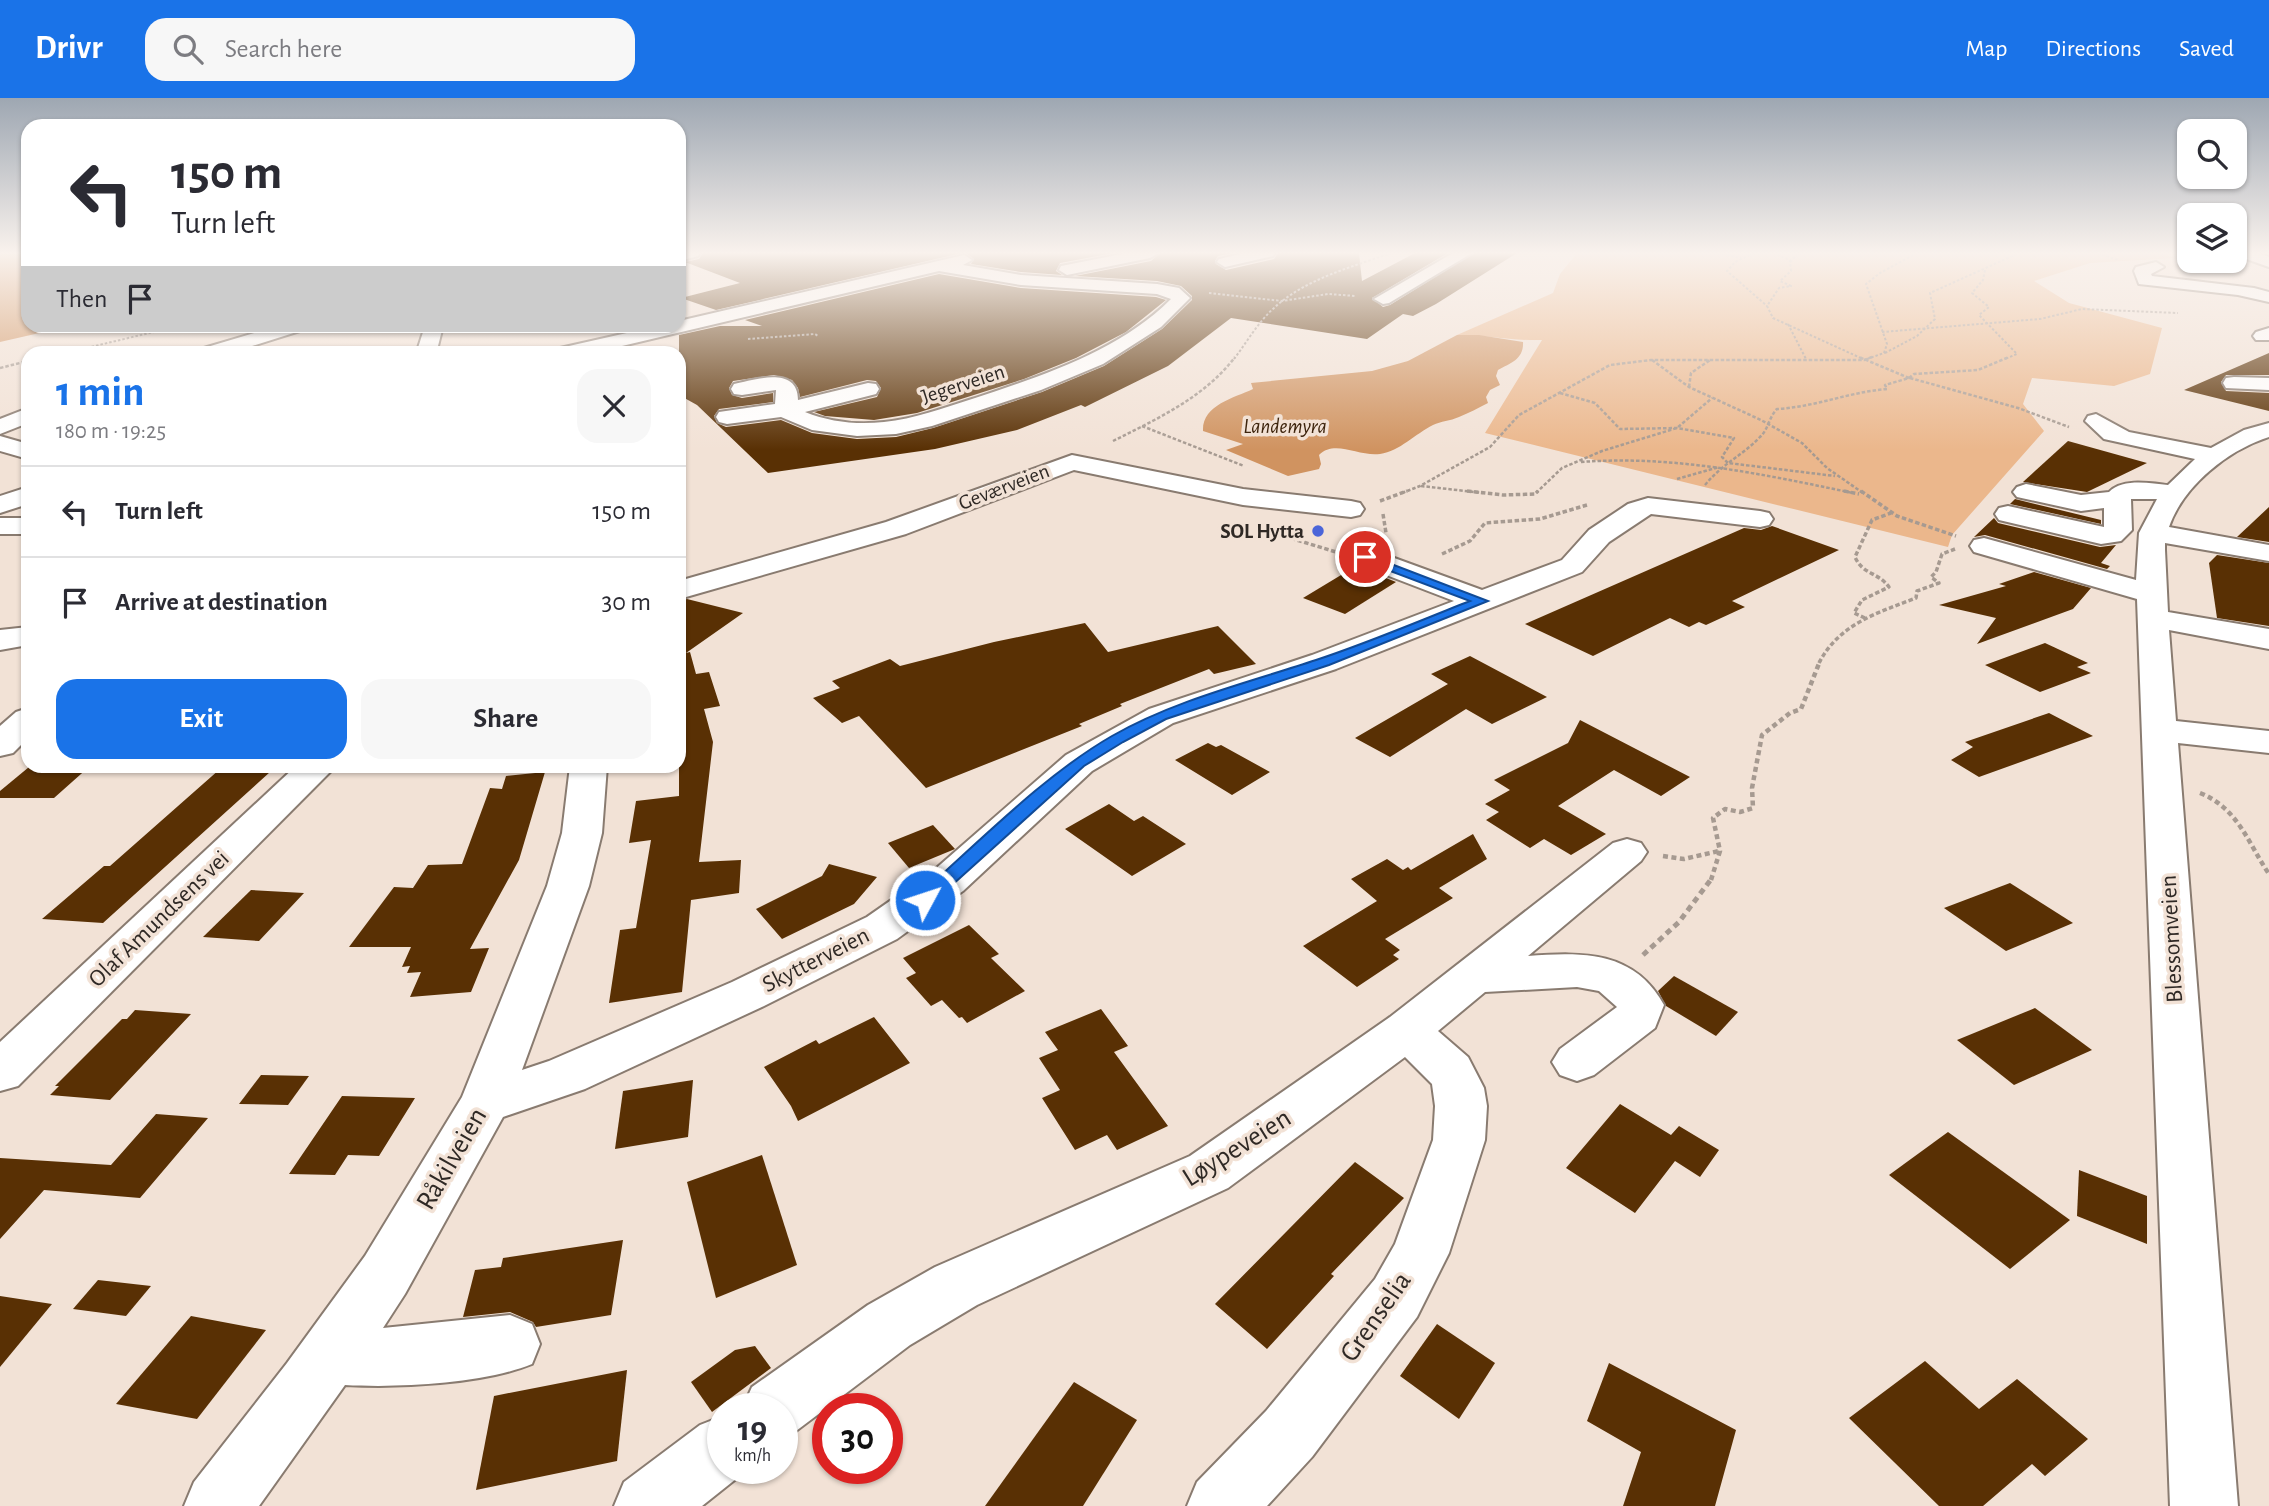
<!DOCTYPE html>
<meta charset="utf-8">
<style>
:root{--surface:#fff;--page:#f7f7f7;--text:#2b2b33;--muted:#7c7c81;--line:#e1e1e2;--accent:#1a73e8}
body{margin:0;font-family:"Alegreya Sans",sans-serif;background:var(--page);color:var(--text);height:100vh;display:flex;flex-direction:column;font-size:26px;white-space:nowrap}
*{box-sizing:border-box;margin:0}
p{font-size:23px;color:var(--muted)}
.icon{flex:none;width:38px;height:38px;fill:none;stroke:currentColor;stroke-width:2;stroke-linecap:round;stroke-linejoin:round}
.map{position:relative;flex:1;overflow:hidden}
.drawer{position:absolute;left:21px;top:248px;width:665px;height:427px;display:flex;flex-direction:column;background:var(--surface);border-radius:21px;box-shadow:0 2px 5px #0004}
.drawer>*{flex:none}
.top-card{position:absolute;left:21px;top:21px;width:665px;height:214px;border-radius:21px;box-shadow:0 2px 5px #0004;background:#fff;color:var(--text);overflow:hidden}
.tools{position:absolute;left:2177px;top:21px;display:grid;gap:14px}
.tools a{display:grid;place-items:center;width:70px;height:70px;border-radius:14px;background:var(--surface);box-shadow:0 2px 5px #0004;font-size:35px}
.speed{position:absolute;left:707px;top:1295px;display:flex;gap:14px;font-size:35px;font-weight:700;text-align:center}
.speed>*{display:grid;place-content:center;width:91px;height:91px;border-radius:50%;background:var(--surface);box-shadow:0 2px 5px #0004;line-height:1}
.speed small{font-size:18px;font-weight:400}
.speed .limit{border:10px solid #d22;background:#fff;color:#111}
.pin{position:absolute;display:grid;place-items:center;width:60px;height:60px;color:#fff;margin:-30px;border:4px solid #fff;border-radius:50%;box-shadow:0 2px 7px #0007}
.me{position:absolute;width:77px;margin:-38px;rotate:50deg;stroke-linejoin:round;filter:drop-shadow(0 0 5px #0008)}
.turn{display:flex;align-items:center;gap:24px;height:147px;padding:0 35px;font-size:32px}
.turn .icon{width:91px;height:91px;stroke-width:2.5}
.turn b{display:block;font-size:49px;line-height:60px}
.then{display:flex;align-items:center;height:66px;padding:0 35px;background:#0003;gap:14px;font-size:26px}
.round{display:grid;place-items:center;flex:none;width:74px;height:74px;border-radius:21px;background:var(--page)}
.head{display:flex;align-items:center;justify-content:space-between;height:119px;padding:0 35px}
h1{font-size:42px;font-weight:700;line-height:52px;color:var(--accent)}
.button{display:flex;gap:14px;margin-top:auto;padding:14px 35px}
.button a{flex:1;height:80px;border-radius:21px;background:var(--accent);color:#fff;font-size:28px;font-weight:700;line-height:80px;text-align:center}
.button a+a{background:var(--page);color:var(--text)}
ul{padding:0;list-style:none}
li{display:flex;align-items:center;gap:21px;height:91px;padding:0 35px;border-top:2px solid var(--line)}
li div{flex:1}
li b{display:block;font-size:26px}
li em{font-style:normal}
header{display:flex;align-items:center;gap:42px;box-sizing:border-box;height:98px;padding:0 35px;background:var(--accent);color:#fff}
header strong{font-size:33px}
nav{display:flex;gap:38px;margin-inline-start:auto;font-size:24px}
.search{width:490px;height:63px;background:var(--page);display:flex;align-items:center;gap:18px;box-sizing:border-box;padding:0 24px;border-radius:21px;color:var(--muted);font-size:26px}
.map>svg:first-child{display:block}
.green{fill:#ebb78c}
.water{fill:#d09360}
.building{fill:#593004}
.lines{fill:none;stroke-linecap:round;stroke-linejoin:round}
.minor-casing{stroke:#897b70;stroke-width:4}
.path-far4{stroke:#a69a91;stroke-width:2;stroke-dasharray:2.5 2;stroke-linecap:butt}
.path-far3{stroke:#a69a91;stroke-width:2.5;stroke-dasharray:3.5 2;stroke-linecap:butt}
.path-far2{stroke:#a69a91;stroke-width:3.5;stroke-dasharray:4.5 2.5;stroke-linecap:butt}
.path-far1{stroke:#a69a91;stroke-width:4.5;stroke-dasharray:5 3.5;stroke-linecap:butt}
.path{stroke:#a69a91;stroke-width:5;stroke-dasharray:6 4.5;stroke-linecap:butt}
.minor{fill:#fff;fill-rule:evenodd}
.route{fill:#1a73e8;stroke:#114b97;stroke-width:2}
.poi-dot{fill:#4b65d9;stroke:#f2e2d6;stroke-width:2.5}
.labels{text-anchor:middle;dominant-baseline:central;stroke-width:7;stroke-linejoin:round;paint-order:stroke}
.far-street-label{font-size:21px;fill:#2f2925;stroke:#f2e2d6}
.far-water-label{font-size:21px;font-style:italic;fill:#3d240d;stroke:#f2e2d6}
.far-poi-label{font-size:21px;font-weight:bold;fill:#2f2925;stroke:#f2e2d6;text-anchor:end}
.street-label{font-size:24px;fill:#2f2925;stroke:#f2e2d6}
.near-street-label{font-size:28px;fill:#2f2925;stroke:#f2e2d6}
</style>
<header>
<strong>Drivr</strong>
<div class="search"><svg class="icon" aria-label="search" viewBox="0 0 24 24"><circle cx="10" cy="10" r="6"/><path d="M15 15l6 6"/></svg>Search here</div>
<nav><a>Map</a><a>Directions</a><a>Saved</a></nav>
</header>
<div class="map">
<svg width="2269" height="1408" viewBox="0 0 2269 1408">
<rect width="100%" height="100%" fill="#f2e2d6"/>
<path class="green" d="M1577 155H2161L2174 160 2090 165 2034 183 2069 205 2162 230 2150 276 2114 288 2032 280 2023 306 2044 333 1952 437 1948 449 1485 335 1542 242C1514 243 1486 237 1457 237L1553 195 1560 176Z"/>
<g class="water">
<polygon points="0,155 28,155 28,228 70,228 0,244"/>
<path d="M1457 237H1479L1523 244C1524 261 1511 265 1498 272L1496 278 1500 287 1490 292 1486 299 1488 305C1478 310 1469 315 1459 319 1450 323 1441 323 1433 327 1415 336 1400 353 1380 356 1359 359 1335 341 1319 357L1321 366 1319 371 1288 378 1226 352 1243 346 1203 333C1202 307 1234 300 1253 291L1251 285 1372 273 1408 263Z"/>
</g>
<g class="building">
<polygon points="703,155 962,155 716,212 681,200 740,185 685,164 699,161"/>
<polygon points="966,155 1114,155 1060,165 1056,173 1062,177 1021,174 971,166 974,161"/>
<polygon points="1160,155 1234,155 1218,158 1215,163 1216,166 1226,172 1274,161 1278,155 1359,155 1362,183 1415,155 1448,155 1372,200 1383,209 1390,207 1474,155 1517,155 1436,206 1413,218 1403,216 1367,241 1231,220 1168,268 1085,309 1081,307 1017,332 935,351 768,375 697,307 679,297 679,237 720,228 762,228 745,222 939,176 1021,190 1156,199 1166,202 1126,234 1076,260 1024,281 917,315 874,322 825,318 814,314 877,299 881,290 876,283 867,282 800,299 798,290 792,282 774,277 733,283 729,290 732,297 742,300 773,295 773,304 719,311 714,318 717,325 726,329 781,322 812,335 857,341 896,339 933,330 1042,294 1104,268 1162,231 1192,202 1192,198 1181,188 1157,183 1075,178 1151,163"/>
<polygon points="2269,255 2269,277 2226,277 2221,284 2226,293 2269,295 2269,313 2184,292"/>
<polygon points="2068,343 2147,365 2087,394 2023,384"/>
<polygon points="2015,401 2101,422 2101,426 2010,406"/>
<polygon points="2269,409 2269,444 2237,439"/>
<polygon points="1994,420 1998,425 2100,449 2116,447 2101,465 2110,468 2107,471 1985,437 1974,439"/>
<polygon points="1772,428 1839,452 1732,503 1745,509 1706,527 1699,524 1689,529 1670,520 1593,558 1525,526 1744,430 1761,432"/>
<polygon points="2217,457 2269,465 2269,528 2217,520 2209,465"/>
<polygon points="1356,468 1396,484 1345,516 1303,500"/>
<polygon points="2034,474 2091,490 2073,511 1977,546 1996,520 1939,507 2006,488 1999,486"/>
<polygon points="687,501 743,515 686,555 690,554 696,576 709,574 720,608 704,611 713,644 699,764 741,762 739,795 691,802 682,894 609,905 620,832 636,830 651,742 629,745 636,703 679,698 679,503"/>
<polygon points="1085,525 1108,554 1218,528 1256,566 1214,576 1209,571 1120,606 1122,608 1079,626 1082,628 926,690 859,618 842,625 813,600 840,590 832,583 890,561 900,568 994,544"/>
<polygon points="2045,545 2088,565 2077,569 2091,575 2040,594 1985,567"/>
<polygon points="1470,558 1547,599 1492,626 1466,611 1390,659 1355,640 1448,586 1431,576"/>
<polygon points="2049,615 2093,638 1979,679 1951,662 1973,649 1965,644"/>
<polygon points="1580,622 1690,679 1661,698 1614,672 1558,708 1606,736 1571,757 1544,741 1530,750 1486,722 1499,714 1485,706 1510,692 1494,682 1568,645"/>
<polygon points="1208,645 1216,649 1221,647 1270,674 1232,697 1175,662"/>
<polygon points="50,668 90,668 54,700 0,700 0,693 29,669"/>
<polygon points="220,671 270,674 103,825 42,821 104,768 110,768"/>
<polygon points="545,674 519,762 470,851 489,850 471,894 410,899 421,874 407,875 410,868 402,869 411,849 349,849 394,789 413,790 428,767 462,766 490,690 502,691 506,678"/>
<polygon points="1109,706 1134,723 1143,718 1186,746 1132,778 1065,731"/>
<polygon points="933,727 955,751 909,770 888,745"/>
<polygon points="1473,736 1487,761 1439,790 1453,800 1385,841 1400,852 1393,857 1399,861 1357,889 1303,848 1377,803 1351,781 1387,761 1403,772 1408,769 1411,772"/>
<polygon points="829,766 877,779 854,806 782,841 756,811 822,778"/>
<polygon points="2010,785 2073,825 2006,853 1944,810"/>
<polygon points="251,792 304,795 259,843 203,839"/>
<polygon points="969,827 999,856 991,860 1025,893 967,925 962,919 959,920 942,902 931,908 906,880 916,875 903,860"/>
<polygon points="1674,878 1738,914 1716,938 1666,908 1658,893"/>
<polygon points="2035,910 2092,952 2014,987 1957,942"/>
<polygon points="1101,911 1128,948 1114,954 1168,1028 1117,1052 1107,1037 1075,1052 1042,1000 1060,992 1039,960 1058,952 1045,934"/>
<polygon points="135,912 191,916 110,1002 50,997 59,988 55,988 122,921 127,921"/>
<polygon points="874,919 910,965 798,1023 791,1008 764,969 816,942 819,946"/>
<polygon points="261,977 309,978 288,1007 239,1006"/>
<polygon points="693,982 688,1039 615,1051 623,993"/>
<polygon points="342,998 415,1000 379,1058 348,1057 335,1077 289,1076"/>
<polygon points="1620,1006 1671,1037 1679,1028 1719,1052 1700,1079 1675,1063 1635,1115 1566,1070"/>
<polygon points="156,1016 208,1020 140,1100 44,1092 0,1141 0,1060 111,1067"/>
<polygon points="1948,1034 2070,1122 2010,1171 1889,1077"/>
<polygon points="762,1057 797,1167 716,1200 687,1084"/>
<polygon points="1355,1064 1404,1100 1331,1176 1334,1178 1267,1251 1215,1206"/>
<polygon points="2079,1072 2147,1098 2147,1146 2077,1118"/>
<polygon points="623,1142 611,1217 536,1229 533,1224 510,1214 463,1219 475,1172 501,1169 503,1160"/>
<polygon points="98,1182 151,1188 126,1218 73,1211"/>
<polygon points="0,1198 52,1206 0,1269"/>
<polygon points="191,1218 266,1232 197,1321 116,1306"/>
<polygon points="1437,1226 1495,1265 1459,1321 1400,1278"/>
<polygon points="755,1248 771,1270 712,1314 691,1284 735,1252"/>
<polygon points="1925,1263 1979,1311 2017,1281 2088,1341 2045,1378 2032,1366 1983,1408 1939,1408 1849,1320"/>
<polygon points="1609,1265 1736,1332 1715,1408 1623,1408 1641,1354 1587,1323"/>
<polygon points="627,1272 617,1363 476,1392 494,1298"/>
<polygon points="1074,1284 1137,1322 1083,1408 985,1408"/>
</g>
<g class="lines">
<defs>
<g id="minor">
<polygon points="679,155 700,155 698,158 679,163"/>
<polygon points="1127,155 1158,155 1150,160 1067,177 1059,172 1061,168"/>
<polygon points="1245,155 1275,155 1273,158 1225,169 1217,164 1219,161"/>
<polygon points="1453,155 1472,155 1389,205 1383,206 1374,201"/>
<polygon points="2236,155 2259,155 2269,159 2269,169 2238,158"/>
<path d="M964 157 972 162 963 167 1021 177 1157 186 1179 190 1190 200 1161 229 1103 266 1041 292 932 328 896 336 857 338 812 332 781 319 727 326 719 324 716 319 719 314 775 306 776 292 742 297 734 296 731 291 734 286C756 281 798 268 798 302L868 285 876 286 879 291 876 296 805 314C830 324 857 327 884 324 914 321 943 310 972 301 1041 278 1118 254 1171 201L1157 196 1021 187 939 173 588 256H550L560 250 658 228H679V223Z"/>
<polygon points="2156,164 2164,169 2151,176 2152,178 2254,190 2269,194 2269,204 2238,197 2139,186 2134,173 2136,169"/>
<polygon points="278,228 305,228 303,232 227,256 194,256 197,252"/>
<polygon points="425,228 443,228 436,256 416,256"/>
<polygon points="2269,230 2269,242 2256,242 2253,238 2256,234"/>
<polygon points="2234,279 2269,280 2269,292 2226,290 2223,285 2226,280"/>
<polygon points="28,310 28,325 0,336 0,321"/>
<path d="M2096 316 2129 334 2211 350 2244 332 2269 325V339C2228 352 2183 388 2169 429L2269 447V463L2165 445V452L2168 514 2269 531V551L2169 532 2176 623 2269 633V655L2178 645 2238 1408H2170L2137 501 1974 454 1970 448 1974 442 1984 440 2136 482 2139 435 2157 401H2131L2132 432 2121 443 2101 446 1999 422 1995 416 1999 410 2008 408 2104 429V410L2081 413 2017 399 2013 394 2017 389 2026 386 2081 397 2109 394C2122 380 2150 385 2168 387L2195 361 2104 341 2085 323 2088 318Z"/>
<polygon points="0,338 28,346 28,361 0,353"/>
<polygon points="1072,357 1243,391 1351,403 1360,405 1364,411 1360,417 1351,419 1243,407 1074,372 906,436 679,501 679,483 886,424"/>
<polygon points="28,389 28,406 0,415 0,398"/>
<path d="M1648 400 1760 413 1769 415 1773 421 1769 427 1760 429 1651 416 1609 444 1582 474 1336 571 1173 625 1092 673 963 793 897 841 764 908 585 991 503 1019 405 1196 383 1230 510 1217 532 1226 540 1246 532 1266C483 1286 398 1290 345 1287L259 1408H184L194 1384 287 1265 365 1158 462 999 547 788 562 735 570 668H607L602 735 589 788 522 972 549 963 732 884 867 819 933 773 1066 657 1149 611 1312 557 1454 503 1355 465 1351 459 1355 453 1365 450 1375 453 1482 492 1562 462 1589 432 1628 406Z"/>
<rect x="0" y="420" width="28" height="16"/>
<polygon points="28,529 28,547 0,552 0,532"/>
<polygon points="28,610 28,640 13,655 0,658 0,628 16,614"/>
<polygon points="296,668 336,668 18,988 0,993 0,944"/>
<path d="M1627 741 1641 745 1647 754 1641 763 1528 858C1584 854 1634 853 1664 907L1655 930 1594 977 1577 983 1560 977 1552 964 1560 951 1617 909 1599 893 1577 889 1485 894 1438 933 1468 959 1484 990 1487 1008 1485 1042 1449 1155 1417 1219 1312 1359 1267 1408H1187L1197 1384 1266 1313 1375 1181 1395 1146 1433 1042 1435 1008 1432 986 1405 959 1228 1090 977 1207 910 1247 796 1333 782 1339V1311H742L752 1289 868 1207 935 1169 1190 1058 1390 919 1613 745Z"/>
<polygon points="723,1318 723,1370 747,1370 746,1373 702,1408 614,1408 624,1384 700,1327"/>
</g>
</defs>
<use href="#minor" class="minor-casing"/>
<g class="path-far4">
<polyline points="1718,155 1741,160"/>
<polyline points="1754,155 1735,164 1727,173 1767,208"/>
<polyline points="1773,155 1790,162 1791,173 1780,183 1791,188 1779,190 1767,208 1773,220 1863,261"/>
<polyline points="2098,155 2118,162"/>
<polyline points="1790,164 1798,155"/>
<polyline points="1985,172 1983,182 1972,195 1989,209 1979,217 2017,256 2005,261"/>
<polyline points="1209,195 1282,203 1328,196 1356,198"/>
<polyline points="1788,226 1806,261"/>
<polyline points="1882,234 2040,221 2082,211 2178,215"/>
<polyline points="748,241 815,236 818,238"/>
<polyline points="1885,255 1917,238 1935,221 1930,195 2019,155"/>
<polyline points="61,256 179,228"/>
<path d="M1234 261C1247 244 1258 224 1274 210 1305 181 1352 169 1391 155"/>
<polyline points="1867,261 1884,255 1887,246 1866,186 1880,175 1917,155"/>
</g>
<g class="path-far3">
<polyline points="1652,262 1689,289 1761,322 1802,345 1827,370 1863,395"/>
<polyline points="0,270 28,263"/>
<polyline points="1909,280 1914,276 1978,272 2009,259"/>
<polyline points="1910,280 2018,310 2069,329"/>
<polyline points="1689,289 1691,275 1710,262"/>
<polyline points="1560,295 1595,305 1620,331 1677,330 1734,340 1722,359 1728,365 1835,378"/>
<polyline points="1142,328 1244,368"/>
<path d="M1113 343C1157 321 1205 299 1235 259"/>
<path d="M1581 364C1674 357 1762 376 1853 395"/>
<polyline points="1677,381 1719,369"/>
<path d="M1705 387C1723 365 1742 358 1760 339 1768 332 1769 319 1777 311 1815 309 1849 294 1887 291L1885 287 1909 280 1859 259"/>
<polyline points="1421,388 1483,395"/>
<polyline points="1402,395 1420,388 1490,349 1519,317 1610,267 1651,262 1864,262 1872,259"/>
<polyline points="1536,395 1562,370 1602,353 1677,330 1712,300"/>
</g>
<g class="path-far2">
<polyline points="1467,393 1503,397 1535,396 1538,393"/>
<polyline points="1844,393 1859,396"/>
<polyline points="1861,393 1897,418 1956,438"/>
<polyline points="1380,403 1407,393"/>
<polyline points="1383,416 1386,435"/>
<polyline points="1264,432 1336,454"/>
<polyline points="1442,456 1470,443 1485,425 1540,421 1587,407"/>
<path d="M1865 520 1854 515 1862 502 1889 489C1878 474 1863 477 1855 459L1872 422 1891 415"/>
<path d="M1819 565C1839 526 1877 515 1916 500L1917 493 1939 485 1931 479 1936 474 1942 456 1955 451"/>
</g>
<g class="path-far1">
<path d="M2200 695C2238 710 2248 745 2269 776"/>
<polyline points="1663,758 1684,761 1719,753"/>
<polyline points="1711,782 1720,753 1713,720 1725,711 1740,714 1753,710 1752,690 1762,637 1790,615 1801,611 1820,563"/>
</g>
<polyline class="path" points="1643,857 1679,824 1712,780"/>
<use href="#minor" class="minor"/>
</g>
<linearGradient id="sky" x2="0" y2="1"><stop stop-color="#9ea7b2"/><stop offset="0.44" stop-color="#f9f2ed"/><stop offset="1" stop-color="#f9f2ed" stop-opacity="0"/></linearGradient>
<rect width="2269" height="352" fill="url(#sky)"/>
<path class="route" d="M1365 456 1488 503 1329 567 1166 621 1123 644 1084 668 931 806H919L916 802 919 797C978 745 1044 677 1112 638 1175 602 1247 585 1316 562 1368 545 1419 523 1470 503L1361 462 1359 459Z"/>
<circle class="poi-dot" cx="1318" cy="433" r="7"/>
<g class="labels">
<g class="far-street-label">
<text transform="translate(963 286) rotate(-18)">Jegerveien</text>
<text transform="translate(1004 389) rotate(-21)">Geværveien</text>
</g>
<g class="far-water-label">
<text x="1285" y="328">Landemyra</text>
</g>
<g class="far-poi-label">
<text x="1304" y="433">SOL Hytta</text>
</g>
<g class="street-label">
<text transform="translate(159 821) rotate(-44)">Olaf Amundsens vei</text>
<text transform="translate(2172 841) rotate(-93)">Blessomveien</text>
<text transform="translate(816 862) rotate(-27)">Skytterveien</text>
</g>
<g class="near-street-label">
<text transform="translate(1237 1050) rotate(-32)">Løypeveien</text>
<text transform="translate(452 1061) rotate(-60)">Råkilveien</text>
<text transform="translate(1376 1219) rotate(-55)">Grenselia</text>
</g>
</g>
</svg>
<div class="tools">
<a><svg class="icon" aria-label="search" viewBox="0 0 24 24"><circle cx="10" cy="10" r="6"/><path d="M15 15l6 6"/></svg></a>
<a><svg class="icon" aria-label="layers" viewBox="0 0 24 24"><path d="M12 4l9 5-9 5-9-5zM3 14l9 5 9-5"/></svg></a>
</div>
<div class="speed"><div>19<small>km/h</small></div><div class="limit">30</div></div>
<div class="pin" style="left:1365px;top:459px;background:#d93025"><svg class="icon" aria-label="arrive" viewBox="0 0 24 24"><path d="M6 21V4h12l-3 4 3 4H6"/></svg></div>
<svg class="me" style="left:925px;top:802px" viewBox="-20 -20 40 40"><circle r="17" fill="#1a73e8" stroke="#fff" stroke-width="3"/><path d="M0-11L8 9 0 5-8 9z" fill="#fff"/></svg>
<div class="top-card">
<div class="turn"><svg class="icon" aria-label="left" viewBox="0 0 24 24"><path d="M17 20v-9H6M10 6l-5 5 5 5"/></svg><div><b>150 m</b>Turn left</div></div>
<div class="then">Then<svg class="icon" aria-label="arrive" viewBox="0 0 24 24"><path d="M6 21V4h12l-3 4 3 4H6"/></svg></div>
</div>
<section class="drawer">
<div class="head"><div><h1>1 min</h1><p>180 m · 19:25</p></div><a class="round"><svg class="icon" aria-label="close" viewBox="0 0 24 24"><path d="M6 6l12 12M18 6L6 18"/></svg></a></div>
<ul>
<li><svg class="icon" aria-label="left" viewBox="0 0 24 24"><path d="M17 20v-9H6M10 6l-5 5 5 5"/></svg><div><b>Turn left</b></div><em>150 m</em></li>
<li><svg class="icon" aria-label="arrive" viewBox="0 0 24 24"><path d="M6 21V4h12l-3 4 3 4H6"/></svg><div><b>Arrive at destination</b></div><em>30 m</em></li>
</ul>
<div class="button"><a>Exit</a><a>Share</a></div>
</section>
</div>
